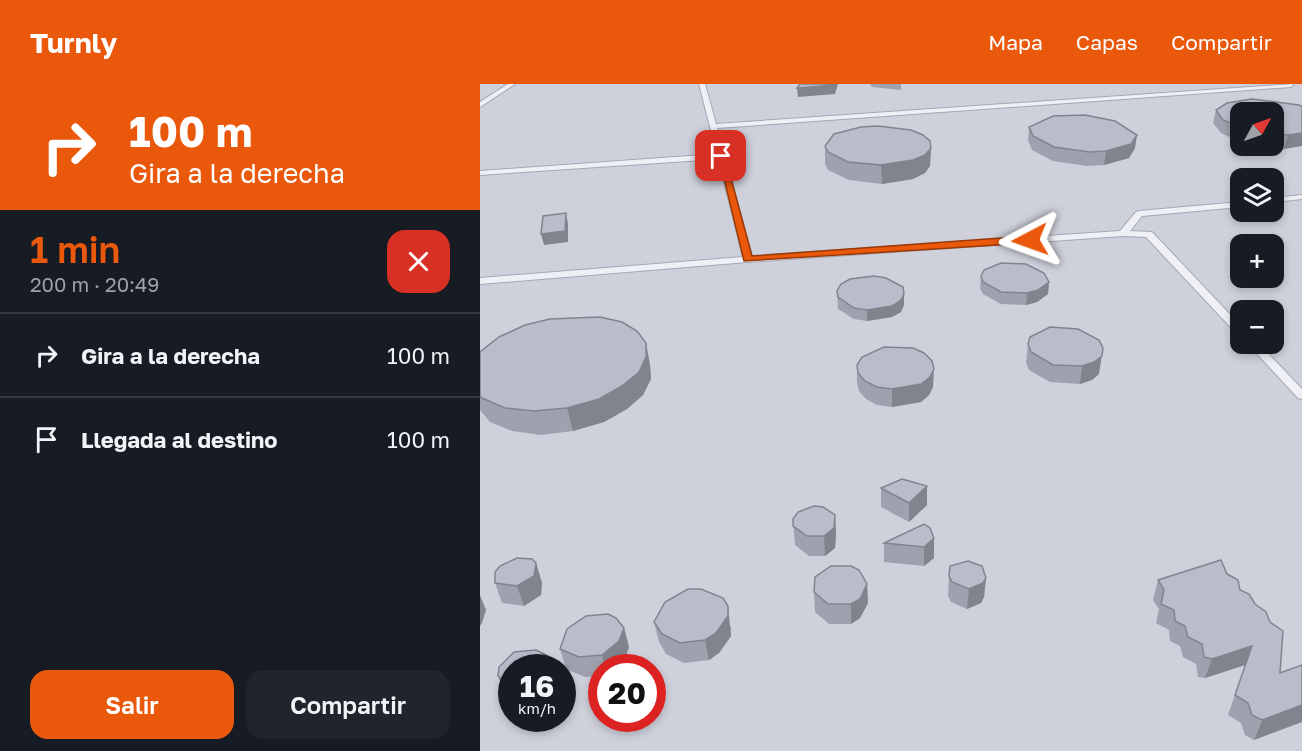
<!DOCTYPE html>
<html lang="es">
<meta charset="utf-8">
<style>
:root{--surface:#171b24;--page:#20242c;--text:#f1f3f6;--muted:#9ea1a6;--line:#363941;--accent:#ea580c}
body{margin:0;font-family:"Golos Text",sans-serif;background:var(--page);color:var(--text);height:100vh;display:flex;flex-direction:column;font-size:22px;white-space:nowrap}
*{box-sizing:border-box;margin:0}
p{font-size:20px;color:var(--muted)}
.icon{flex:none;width:33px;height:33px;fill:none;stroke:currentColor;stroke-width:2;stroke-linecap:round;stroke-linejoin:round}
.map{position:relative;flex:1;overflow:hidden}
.details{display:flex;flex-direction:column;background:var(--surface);width:480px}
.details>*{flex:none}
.top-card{background:#ea580c;color:#fff;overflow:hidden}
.needle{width:39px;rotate:50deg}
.controls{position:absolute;left:750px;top:18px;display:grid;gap:12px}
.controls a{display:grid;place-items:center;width:54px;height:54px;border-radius:12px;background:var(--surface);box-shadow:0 3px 9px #0003;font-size:30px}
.speed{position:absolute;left:18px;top:570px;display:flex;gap:12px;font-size:30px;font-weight:700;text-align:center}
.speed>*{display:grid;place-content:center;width:78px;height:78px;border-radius:50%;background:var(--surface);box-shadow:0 3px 9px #0003;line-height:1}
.speed small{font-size:15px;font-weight:400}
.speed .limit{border:9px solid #d22;background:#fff;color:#111}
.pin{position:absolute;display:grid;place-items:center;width:51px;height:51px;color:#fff;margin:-26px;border-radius:12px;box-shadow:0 3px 9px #0006}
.me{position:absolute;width:66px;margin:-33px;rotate:266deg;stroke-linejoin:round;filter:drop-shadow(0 0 4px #0008)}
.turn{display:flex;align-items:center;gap:21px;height:126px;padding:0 30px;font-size:27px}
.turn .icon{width:78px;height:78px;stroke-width:2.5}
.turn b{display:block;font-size:42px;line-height:51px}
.round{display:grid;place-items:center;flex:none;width:63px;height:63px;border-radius:18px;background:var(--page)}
.overview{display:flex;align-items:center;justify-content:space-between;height:102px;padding:0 30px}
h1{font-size:36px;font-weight:600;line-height:45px;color:var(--accent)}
.primary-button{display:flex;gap:12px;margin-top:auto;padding:12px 30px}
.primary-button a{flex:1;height:69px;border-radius:18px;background:var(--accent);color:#fff;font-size:24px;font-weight:600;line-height:69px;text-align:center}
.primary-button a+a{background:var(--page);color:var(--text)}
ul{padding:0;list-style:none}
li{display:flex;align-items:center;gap:18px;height:84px;padding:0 30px;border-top:2px solid var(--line)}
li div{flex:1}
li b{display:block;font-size:22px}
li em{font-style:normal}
header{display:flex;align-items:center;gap:36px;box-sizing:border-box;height:84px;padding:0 30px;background:var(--accent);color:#fff}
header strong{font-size:28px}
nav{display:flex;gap:33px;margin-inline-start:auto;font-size:21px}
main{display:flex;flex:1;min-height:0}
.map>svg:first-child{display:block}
.built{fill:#ced0dc;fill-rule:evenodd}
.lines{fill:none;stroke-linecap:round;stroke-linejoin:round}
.service-casing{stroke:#a5a8b4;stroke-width:2}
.service{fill:#eff0f5;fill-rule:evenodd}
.wall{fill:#9fa2ae}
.shaded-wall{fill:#82848d}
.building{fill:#b9bcca;stroke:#82848d;stroke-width:1.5}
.route{fill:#ea580c;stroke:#983908;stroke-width:1.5}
</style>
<header>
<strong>Turnly</strong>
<nav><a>Mapa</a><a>Capas</a><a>Compartir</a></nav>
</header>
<main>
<section class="details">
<div class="top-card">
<div class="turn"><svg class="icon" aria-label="right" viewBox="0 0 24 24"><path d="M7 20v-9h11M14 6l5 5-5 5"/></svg><div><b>100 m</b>Gira a la derecha</div></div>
</div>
<div class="overview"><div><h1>1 min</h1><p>200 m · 20:49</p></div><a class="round" style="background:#d93025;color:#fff"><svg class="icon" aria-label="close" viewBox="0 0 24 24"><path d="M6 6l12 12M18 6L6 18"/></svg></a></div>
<ul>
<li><svg class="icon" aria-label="right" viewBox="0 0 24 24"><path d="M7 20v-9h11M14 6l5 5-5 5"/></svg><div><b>Gira a la derecha</b></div><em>100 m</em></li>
<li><svg class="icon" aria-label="arrive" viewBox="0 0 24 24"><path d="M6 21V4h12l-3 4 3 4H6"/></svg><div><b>Llegada al destino</b></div><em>100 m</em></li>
</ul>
<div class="primary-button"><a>Salir</a><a>Compartir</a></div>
</section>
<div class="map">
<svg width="822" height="667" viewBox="0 0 822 667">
<rect width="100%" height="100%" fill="#dcdee7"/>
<path class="built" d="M0 0H822V667H0ZM760 28H794V62H760ZM760 94H794V128H760ZM760 160H794V194H760ZM760 226H794V260H760ZM32 584H82V634H32ZM122 584H172V634H122Z"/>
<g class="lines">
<defs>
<g id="service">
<polygon points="28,0 35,0 0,23 0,18"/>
<polygon points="219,0 225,0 236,40 814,0 811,3 237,44 272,172 640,147 656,128 659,127 760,118 760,123 662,132 650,147 672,148 760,241 760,250 756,249 666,153 643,152 268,178 0,200 0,194 263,173 238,75 0,91 0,87 237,70"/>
<polygon points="822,111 822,115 794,118 794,114"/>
<polygon points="768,260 779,260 822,305 822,315 818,314"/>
</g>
</defs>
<use href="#service" class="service-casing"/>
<use href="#service" class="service"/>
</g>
<g class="wall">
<polygon points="390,0 421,0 421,6 392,3"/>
<polygon points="819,21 804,65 777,62 794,62 794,28 760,28 760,58 741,49 733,39 736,26"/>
<polygon points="549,43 655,64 649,74 624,81 607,82 573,77 552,66 548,56"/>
<polygon points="345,62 451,64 450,82 445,89 433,95 402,100 369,96 348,86 345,80"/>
<polygon points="501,192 569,198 568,210 557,218 546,221 521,220 503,210 500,204"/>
<polygon points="357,207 424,221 421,228 412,233 387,237 374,235 358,225"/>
<polygon points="550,253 619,290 612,296 600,300 570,298 549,286 546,278 548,260"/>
<polygon points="166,259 170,281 171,295 163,311 147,325 124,338 93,347 61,351 32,347 10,338 0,326 0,268"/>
<polygon points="377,281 453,303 449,311 441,318 412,323 397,321 386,315 379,307 377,299"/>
<polygon points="401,404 447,421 429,438 401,423"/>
<polygon points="355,431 356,450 355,464 345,472 329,472 315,461 313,435"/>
<polygon points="444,440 454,474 444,482 404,478 404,459"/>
<polygon points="56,479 62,499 61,511 44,522 22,519 15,499"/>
<polygon points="747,490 760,506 800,589 774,656 765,651 761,639 748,631 765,581 725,594 718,593 716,580 703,573 700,562 690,557 689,546 676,539 679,525 673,516 678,496"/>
<polygon points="469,492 506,494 504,513 501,519 487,525 471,518 468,512"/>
<polygon points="387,500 388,519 380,534 371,540 349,540 335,528 334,508"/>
<polygon points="174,538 251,542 251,552 239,569 229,576 204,579 186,570 179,558"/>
<polygon points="144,544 149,563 144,577 136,584 122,584 122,592 105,593 86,585 80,565"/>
<polygon points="32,584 32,617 25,612 18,592"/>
</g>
<g class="shaded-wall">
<polygon points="358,0 355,10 318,13 317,4"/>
<polygon points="822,49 822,62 804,65 808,51"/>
<polygon points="657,51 655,64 649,74 624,81 626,67"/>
<polygon points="451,64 450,82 445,89 433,95 402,100 401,81"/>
<polygon points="86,129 88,140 88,158 64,161 61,150"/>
<polygon points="569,198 568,210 557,218 546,221 547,209"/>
<polygon points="424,210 424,221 421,228 412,233 387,237 387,226"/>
<polygon points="166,259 170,281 171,295 163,311 147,325 124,338 93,347 87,324"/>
<polygon points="623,264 619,290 612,296 600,300 602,282"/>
<polygon points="454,285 453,303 449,311 441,318 412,323 412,305"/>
<polygon points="447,402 447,421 429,438 429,419"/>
<polygon points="355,431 356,450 355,464 345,472 344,452"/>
<polygon points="454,454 454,474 444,482 444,463"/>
<polygon points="56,479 62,499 61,511 44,522 37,502"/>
<polygon points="506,494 504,513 501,519 487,525 489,505"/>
<polygon points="387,500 388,519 380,534 371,540 371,520"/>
<polygon points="0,511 6,526 2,539 0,542"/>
<polygon points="248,522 251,552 239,569 229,576 225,556"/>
<polygon points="144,544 149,563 144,577 136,584 125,584 122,571"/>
<polygon points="772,562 765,581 725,594 732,575"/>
<polygon points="68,572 72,584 65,584"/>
<polygon points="822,621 822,638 774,656 782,636"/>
</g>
<g class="building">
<polygon points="320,0 355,0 355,1 317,4"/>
<polygon points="772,15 819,21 822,23 822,49 808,51 794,49 794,28 760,28 760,43 743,36 736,26 747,19"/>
<polygon points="605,31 635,37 657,51 651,60 626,67 609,68 574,63 553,52 549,43 573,32"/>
<polygon points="398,42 431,46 443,51 450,57 451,64 445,71 433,76 401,81 368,78 348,68 345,62 354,50 381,43"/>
<polygon points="86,129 85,147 61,150 63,132"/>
<polygon points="521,179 546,180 564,189 569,198 558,206 547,209 521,208 503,198 501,192 504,186"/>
<polygon points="394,192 406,194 423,203 424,210 421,216 412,222 387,226 374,224 358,213 357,207 361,200 370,195"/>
<polygon points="120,233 142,238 157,247 166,259 166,273 159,288 142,302 119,315 87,324 54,327 25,324 2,314 0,312 0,268 19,253 45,241 70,235"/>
<polygon points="570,243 598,245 619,256 623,264 622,272 614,278 602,282 573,281 551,268 548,260 550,253"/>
<polygon points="404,263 433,264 444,269 452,277 454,285 450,293 441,300 412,305 397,303 385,297 378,289 377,281 382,273"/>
<polygon points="422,395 447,402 429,419 401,404"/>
<polygon points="334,422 343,423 355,431 354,444 344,452 327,452 313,442 313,435 318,428"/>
<polygon points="444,440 450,444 454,454 444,463 404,459"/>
<polygon points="37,474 52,475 56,479 54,492 37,502 15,499 15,488 20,482"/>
<polygon points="741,476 747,490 758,496 760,506 769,510 775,520 786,528 790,538 803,547 800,589 822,581 822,621 782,636 772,631 768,619 755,611 772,562 732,575 724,573 722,560 708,553 705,542 695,537 694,526 681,520 684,506 678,496"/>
<polygon points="488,477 502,482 506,494 503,499 489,505 472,498 469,492 470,482"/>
<polygon points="351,482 371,482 379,486 387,500 380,515 371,520 348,520 334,508 335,493"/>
<polygon points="208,505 221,505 243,514 248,522 248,532 236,549 225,556 200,559 182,550 174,538 185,518"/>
<polygon points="128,530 136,534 144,544 139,557 122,571 99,573 80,565 87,545 106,532"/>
<polygon points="56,566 68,572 65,584 32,584 32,602 29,602 18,592 19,583 34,568"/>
</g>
<polygon class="route" points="238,70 245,72 272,172 550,152 555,156 550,159 264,177"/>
</svg>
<div class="controls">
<a><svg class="needle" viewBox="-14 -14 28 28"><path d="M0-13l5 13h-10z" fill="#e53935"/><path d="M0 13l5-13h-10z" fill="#9ea1a6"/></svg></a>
<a><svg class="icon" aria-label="layers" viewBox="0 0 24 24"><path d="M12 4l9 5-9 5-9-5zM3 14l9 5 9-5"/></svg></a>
<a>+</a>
<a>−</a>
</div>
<div class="speed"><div>16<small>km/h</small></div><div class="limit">20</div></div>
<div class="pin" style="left:241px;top:72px;background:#d93025"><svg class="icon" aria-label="arrive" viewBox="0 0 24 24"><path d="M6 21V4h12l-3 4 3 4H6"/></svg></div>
<svg class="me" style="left:550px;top:156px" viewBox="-20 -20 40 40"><path d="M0-17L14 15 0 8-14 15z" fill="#ea580c" stroke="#fff" stroke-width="4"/></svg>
</div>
</main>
